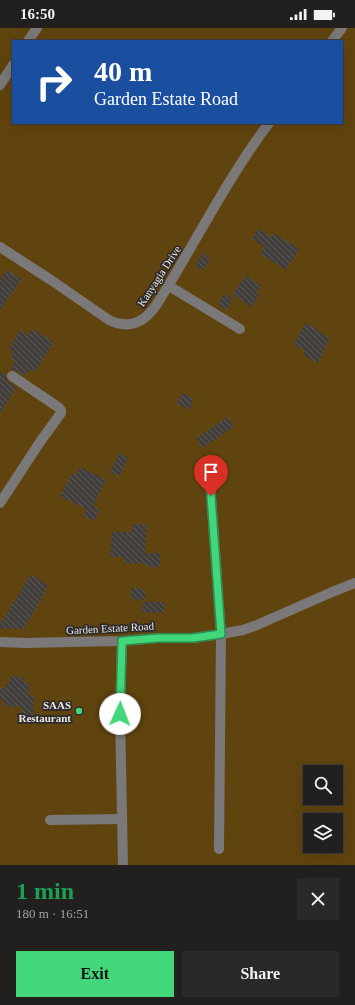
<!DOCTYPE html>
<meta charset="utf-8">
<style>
:root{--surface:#22201f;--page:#2a2828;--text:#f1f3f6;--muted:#a2a3a4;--line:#3f3e3d;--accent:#43d77b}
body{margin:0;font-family:Georgia,serif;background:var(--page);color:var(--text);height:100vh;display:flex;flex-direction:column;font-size:15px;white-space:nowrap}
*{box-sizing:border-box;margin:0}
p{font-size:13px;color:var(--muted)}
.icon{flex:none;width:22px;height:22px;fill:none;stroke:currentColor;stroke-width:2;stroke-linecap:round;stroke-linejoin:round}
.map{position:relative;height:837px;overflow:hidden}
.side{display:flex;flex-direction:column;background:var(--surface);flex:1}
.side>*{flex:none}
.hud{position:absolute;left:12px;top:12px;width:331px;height:84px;border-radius:0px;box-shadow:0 4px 16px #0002,0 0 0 1px var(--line);background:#1a4fa0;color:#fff;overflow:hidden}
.fabs{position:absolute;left:303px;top:737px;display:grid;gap:8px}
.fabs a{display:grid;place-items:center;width:40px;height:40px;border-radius:0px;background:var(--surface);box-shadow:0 4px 16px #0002,0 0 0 1px var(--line);font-size:20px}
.pin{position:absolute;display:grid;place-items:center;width:34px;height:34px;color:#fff;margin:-41px -17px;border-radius:50% 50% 50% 0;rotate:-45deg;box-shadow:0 0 4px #0007}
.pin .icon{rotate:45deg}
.me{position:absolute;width:44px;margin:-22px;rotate:2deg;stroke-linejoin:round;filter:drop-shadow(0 0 3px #0008)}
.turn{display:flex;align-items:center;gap:14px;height:84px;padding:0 16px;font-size:18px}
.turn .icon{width:52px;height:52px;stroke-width:2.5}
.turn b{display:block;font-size:28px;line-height:34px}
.round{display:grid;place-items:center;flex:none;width:42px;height:42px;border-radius:0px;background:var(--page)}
.summary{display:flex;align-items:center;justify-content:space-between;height:68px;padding:0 16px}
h1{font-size:24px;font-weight:700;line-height:30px;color:#1e9e55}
.action{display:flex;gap:8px;margin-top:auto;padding:8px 16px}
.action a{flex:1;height:46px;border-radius:0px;background:var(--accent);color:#111;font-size:16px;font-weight:700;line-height:46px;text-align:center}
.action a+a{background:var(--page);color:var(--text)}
.status{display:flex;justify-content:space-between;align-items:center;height:28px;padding:0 20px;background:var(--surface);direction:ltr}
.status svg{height:11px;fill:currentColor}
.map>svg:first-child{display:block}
.garden{fill:#60440f;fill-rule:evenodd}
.building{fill:url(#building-back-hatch)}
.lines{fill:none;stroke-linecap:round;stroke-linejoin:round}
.minor{stroke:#7b7879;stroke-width:10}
.route-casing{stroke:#2c8c50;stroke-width:10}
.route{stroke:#43d77b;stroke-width:7}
.poi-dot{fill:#43d77b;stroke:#2e2a29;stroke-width:1.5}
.labels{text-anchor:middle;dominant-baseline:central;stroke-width:3.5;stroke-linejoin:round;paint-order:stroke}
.street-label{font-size:11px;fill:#ebe9e8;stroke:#2e2a29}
.poi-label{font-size:11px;font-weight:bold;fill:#ebe9e8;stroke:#2e2a29;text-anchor:end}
</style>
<div class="status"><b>16:50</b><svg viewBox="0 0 49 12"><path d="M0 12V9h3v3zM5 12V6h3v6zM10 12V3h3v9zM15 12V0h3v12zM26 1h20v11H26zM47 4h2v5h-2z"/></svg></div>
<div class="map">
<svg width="355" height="837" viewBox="0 0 355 837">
<defs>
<pattern id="building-back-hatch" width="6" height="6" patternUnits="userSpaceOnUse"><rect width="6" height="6" fill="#423e3c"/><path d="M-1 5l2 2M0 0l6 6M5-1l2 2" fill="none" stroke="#5d5a58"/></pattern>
</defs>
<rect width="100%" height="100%" fill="#2e2a29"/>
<path class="garden" d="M0 0H355V837H0ZM13 13H342V95H13ZM310 744H336V770H310ZM310 792H336V818H310Z"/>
<g class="building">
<polygon points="258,201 271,209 273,205 299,221 286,242 260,226 265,219 252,211"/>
<polygon points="202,225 210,230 204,242 195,238"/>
<polygon points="7,242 21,251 0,283 0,252"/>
<polygon points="246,247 261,258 256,265 259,267 251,279 233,266"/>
<polygon points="224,265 233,271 227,282 218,277"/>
<polygon points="305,295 319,302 318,304 330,310 318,335 303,327 305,322 294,317"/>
<polygon points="32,301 54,314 35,344 31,341 29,344 26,343 23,348 15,342 10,342 15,333 10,330 14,323 9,321 20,302 28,307"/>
<polygon points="0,344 6,347 6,350 8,353 16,359 0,386"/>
<polygon points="182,365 194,371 189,382 176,376"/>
<polygon points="228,389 234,399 202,420 196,410"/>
<polygon points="119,425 128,430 119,449 110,444"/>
<polygon points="80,439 106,452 93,478 100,481 94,493 83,488 86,481 60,468 72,445 76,447"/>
<polygon points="133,496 147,497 145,525 160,525 160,539 147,539 147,536 124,535 124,529 110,529 112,504 132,504"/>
<polygon points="31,546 48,558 24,601 0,600 0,596"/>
<polygon points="131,560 145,561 145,572 131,571"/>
<polygon points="143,574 164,574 164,585 142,584"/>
<polygon points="10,648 24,649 23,654 29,655 29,667 34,668 33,686 35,687 34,696 21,695 22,679 3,678 4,672 0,672 0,660 5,661 5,656 9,656"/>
</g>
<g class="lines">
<g class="minor">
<polyline points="28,13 37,0"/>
<polyline points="332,13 342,0"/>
<polyline points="0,57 13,37"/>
<path d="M0 219 51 252 109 292C130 302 145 294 157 276 195 216 226 152 269 95"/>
<polyline points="169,258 240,301"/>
<polyline points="210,453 221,606 219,821"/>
<polyline points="0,475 40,414 61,385 61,382 58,379 12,348"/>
<polyline points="122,613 120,686 123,837"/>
<polyline points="0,614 26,615 69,614 122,613 158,610 193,610 221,606 243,602 257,597 332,564 355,555"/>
<polyline points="50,792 122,791"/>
</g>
</g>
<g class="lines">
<defs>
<polyline id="route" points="120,686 122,613 158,610 193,610 221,606 211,468"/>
</defs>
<use href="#route" class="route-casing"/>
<use href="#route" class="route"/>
</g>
<circle class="poi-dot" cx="79" cy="683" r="4"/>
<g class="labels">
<g class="street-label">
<text transform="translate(159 248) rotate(-57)">Kanyagia Drive</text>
<text transform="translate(110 600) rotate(-3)">Garden Estate Road</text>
</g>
<g class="poi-label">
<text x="71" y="677">SAAS<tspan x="71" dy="13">Restaurant</tspan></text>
</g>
</g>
</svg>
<div class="fabs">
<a><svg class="icon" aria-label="search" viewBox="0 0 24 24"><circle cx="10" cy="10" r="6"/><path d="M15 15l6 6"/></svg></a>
<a><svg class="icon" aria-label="layers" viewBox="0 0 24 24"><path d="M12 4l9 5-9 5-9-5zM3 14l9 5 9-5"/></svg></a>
</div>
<div class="pin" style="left:211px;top:468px;background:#d93025"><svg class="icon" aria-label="arrive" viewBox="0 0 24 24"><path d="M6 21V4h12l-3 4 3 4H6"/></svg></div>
<svg class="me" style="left:120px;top:686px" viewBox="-20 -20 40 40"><circle r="19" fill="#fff"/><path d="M0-13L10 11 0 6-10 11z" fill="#43d77b"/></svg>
<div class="hud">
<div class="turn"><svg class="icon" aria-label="right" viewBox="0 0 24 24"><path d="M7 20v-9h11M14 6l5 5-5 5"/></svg><div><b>40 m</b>Garden Estate Road</div></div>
</div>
</div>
<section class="side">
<div class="summary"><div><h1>1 min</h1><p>180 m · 16:51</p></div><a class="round"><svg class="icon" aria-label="close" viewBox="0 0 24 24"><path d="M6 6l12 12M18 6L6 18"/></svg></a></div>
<div class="action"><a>Exit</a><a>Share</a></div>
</section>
